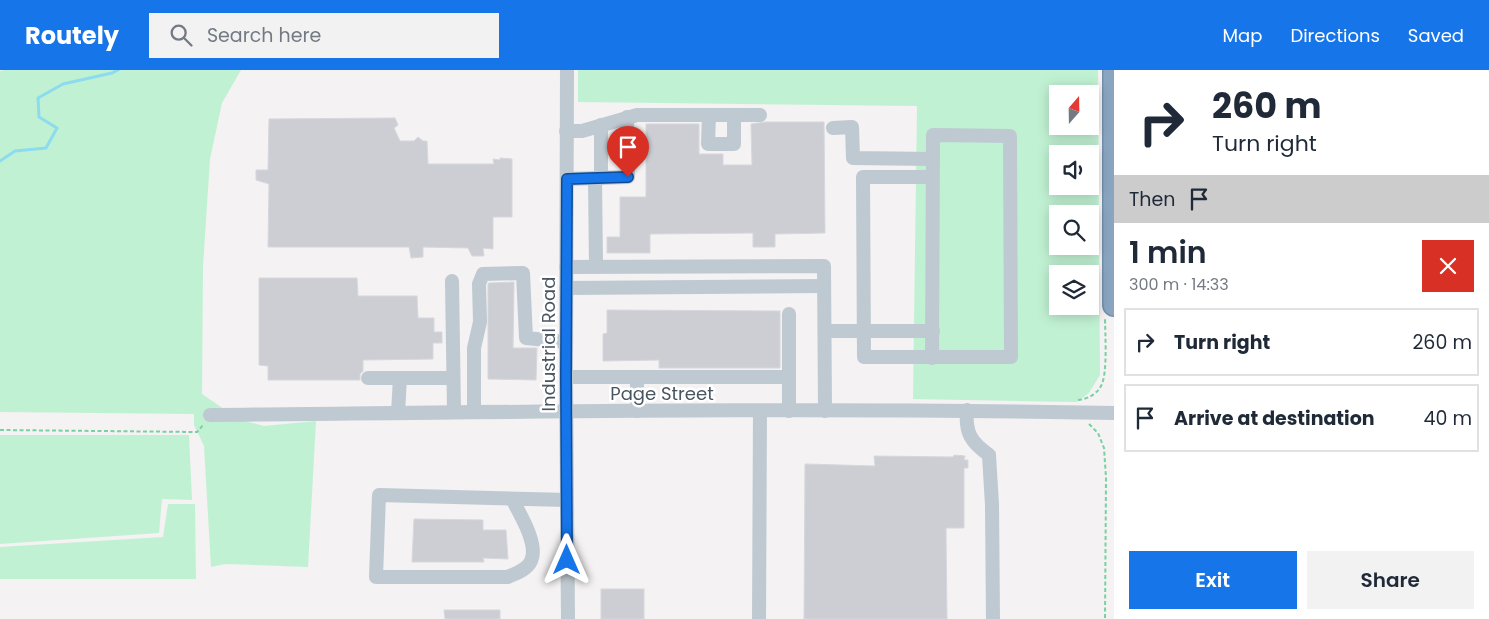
<!DOCTYPE html>
<meta charset="utf-8">
<style>
:root{--surface:#fff;--page:#f2f2f3;--text:#1f2937;--muted:#747a83;--line:#e0e1e3;--accent:#1675e9}
body{margin:0;font-family:Poppins,sans-serif;background:var(--page);color:var(--text);height:100vh;display:flex;flex-direction:column;font-size:19px;white-space:nowrap}
*{box-sizing:border-box;margin:0}
p{font-size:16px;color:var(--muted)}
.icon{flex:none;width:28px;height:28px;fill:none;stroke:currentColor;stroke-width:2;stroke-linecap:round;stroke-linejoin:round}
.map{position:relative;flex:1;overflow:hidden}
.details{display:flex;flex-direction:column;background:var(--surface);width:375px}
.details>*{flex:none}
.guide{background:#fff;color:var(--text);overflow:hidden}
.needle{width:32px;rotate:20deg}
.buttons{position:absolute;left:1049px;top:15px;display:grid;gap:10px}
.buttons a{display:grid;place-items:center;width:50px;height:50px;border-radius:0px;background:var(--surface);box-shadow:0 2px 12px #0003;font-size:25px}
.pin{position:absolute;display:grid;place-items:center;width:42px;height:42px;color:#fff;margin:-51px -21px;border-radius:50% 50% 50% 0;rotate:-45deg;box-shadow:0 0 5px #0007}
.pin .icon{rotate:45deg}
.me{position:absolute;width:55px;margin:-28px;rotate:0deg;stroke-linejoin:round;filter:drop-shadow(0 0 4px #0008)}
.turn{display:flex;align-items:center;gap:18px;height:105px;padding:0 15px;font-size:22px}
.turn .icon{width:65px;height:65px;stroke-width:2.5}
.turn b{display:block;font-size:35px;line-height:42px}
.then{display:flex;align-items:center;height:48px;padding:0 15px;background:#0003;gap:10px;font-size:19px}
.round{display:grid;place-items:center;flex:none;width:52px;height:52px;border-radius:0px;background:var(--page)}
.overview{display:flex;align-items:center;justify-content:space-between;height:85px;padding:0 15px}
h1{font-size:30px;font-weight:600;line-height:38px}
.action{display:flex;gap:10px;margin-top:auto;padding:10px 15px}
.action a{flex:1;height:58px;border-radius:0px;background:var(--accent);color:#fff;font-size:20px;font-weight:600;line-height:58px;text-align:center}
.action a+a{background:var(--page);color:var(--text)}
ul{padding:0;list-style:none}
li{display:flex;align-items:center;gap:15px;height:68px;margin:0 10px 8px;padding:0 5px;border:2px solid var(--line);border-radius:0px}
li div{flex:1}
li b{display:block;font-size:19px}
li em{font-style:normal}
header{display:flex;align-items:center;gap:30px;box-sizing:border-box;height:70px;padding:0 25px;background:var(--accent);color:#fff}
header strong{font-size:24px}
nav{display:flex;gap:28px;margin-inline-start:auto;font-size:18px}
.search{width:350px;height:45px;background:var(--page);display:flex;align-items:center;gap:12px;box-sizing:border-box;padding:0 18px;border-radius:0px;color:var(--muted);font-size:19px}
main{display:flex;flex:1;min-height:0}
.map>svg:first-child{display:block}
.green{fill:#c1f1d3;fill-rule:evenodd}
.lines{fill:none;stroke-linecap:round;stroke-linejoin:round}
.stream{stroke:#8ddbee;stroke-width:3}
.building{fill:#ccced4;stroke:#d6d8dd}
.highway-casing{stroke:#7490ac;stroke-width:24}
.path{stroke:#78d0a3;stroke-width:2;stroke-dasharray:4 2.5;stroke-linecap:butt}
.minor{stroke:#bfc9d1;stroke-width:14}
.highway{stroke:#89a5c0;stroke-width:21}
.route-casing{stroke:#0e4c97;stroke-width:12}
.route{stroke:#1675e9;stroke-width:9}
.labels{text-anchor:middle;dominant-baseline:central;stroke-width:5;stroke-linejoin:round;paint-order:stroke}
.street-label{font-size:18px;fill:#495560;stroke:#fff}
</style>
<header>
<strong>Routely</strong>
<div class="search"><svg class="icon" aria-label="search" viewBox="0 0 24 24"><circle cx="10" cy="10" r="6"/><path d="M15 15l6 6"/></svg>Search here</div>
<nav><a>Map</a><a>Directions</a><a>Saved</a></nav>
</header>
<main>
<div class="map">
<svg width="1114" height="549" viewBox="0 0 1114 549">
<rect width="100%" height="100%" fill="#f4f2f2"/>
<g class="green">
<polygon points="4,0 241,0 222,33 210,89 203,197 202,324 227,341 245,351 264,356 316,351 308,497 225,494 211,497 204,376 194,355 194,344 0,342 0,1"/>
<path d="M578 0H1098L1100 305 1089 323 1077 332 913 329 917 36 578 32ZM1058 24H1090V56H1058ZM1058 84H1090V116H1058ZM1058 144H1090V176H1058ZM1058 204H1090V236H1058Z"/>
<polygon points="0,365 189,365 192,430 162,429 159,463 0,474"/>
<polygon points="168,434 195,434 196,509 0,509 0,477 163,467"/>
</g>
<g class="lines">
<polyline class="stream" points="0,91 15,81 46,78 57,58 39,47 38,28 63,14 112,3 118,0"/>
</g>
<g class="building">
<polygon points="395,48 398,55 394,58 400,71 414,71 418,67 423,71 427,71 428,94 494,94 493,89 500,90 500,88 512,89 512,147 493,147 493,179 483,178 484,186 472,186 468,178 423,177 423,187 411,188 409,177 268,177 269,114 256,110 256,100 268,100 269,49"/>
<polygon points="765,52 824,52 825,163 775,164 775,177 753,177 753,163 650,164 650,183 607,183 607,167 620,167 620,127 646,127 646,54 699,54 699,84 723,84 723,95 752,95 751,54"/>
<polygon points="259,208 357,208 358,226 417,226 418,248 434,248 434,262 442,262 442,273 433,273 433,289 363,290 363,301 360,304 360,310 268,310 268,296 259,295"/>
<polygon points="514,212 513,278 537,278 536,310 488,309 488,214 489,213"/>
<polygon points="607,240 780,241 780,298 659,298 659,290 603,291 603,264 607,263"/>
<polygon points="954,385 965,386 964,390 968,390 968,398 964,398 964,458 946,458 947,549 804,549 805,394 875,396 874,386 953,387"/>
<polygon points="414,449 483,450 483,460 506,460 508,489 483,488 484,492 412,492"/>
<rect x="601" y="519" width="43" height="30"/>
<polygon points="444,540 500,540 500,549 445,549"/>
</g>
<g class="lines">
<defs>
<polyline id="highway" points="1114,0 1114,235"/>
</defs>
<use href="#highway" class="highway-casing"/>
<g class="path">
<path d="M1078 330C1087 329 1096 325 1101 316 1108 304 1105 262 1105 247"/>
<polyline points="1089,354 1098,363 1104,378 1106,408 1105,549"/>
<polyline points="0,360 197,362 204,354"/>
</g>
<g class="minor">
<polyline points="567,0 566,307 568,549"/>
<polyline points="709,45 708,74 734,74 734,45"/>
<polyline points="601,55 601,108"/>
<polyline points="833,58 852,57 853,88 933,89"/>
<polyline points="566,61 582,61 637,45 760,45"/>
<polyline points="595,108 596,196"/>
<polyline points="567,109 628,107 627,47"/>
<polyline points="566,197 824,196 825,341"/>
<polyline points="452,211 454,342"/>
<polyline points="566,218 824,216"/>
<polyline points="825,261 933,261"/>
<path d="M932 288C933 213 933 139 933 65L1010 66 1011 287H864L863 107H933"/>
<polyline points="566,307 789,307"/>
<polyline points="637,307 637,341"/>
<polyline points="368,308 453,308"/>
<path d="M967 340C965 363 971 372 989 385L992 435 993 549"/>
<polyline points="789,341 789,244"/>
<polyline points="474,342 474,278 480,252 479,214 483,204 523,203 526,268 566,272"/>
<polyline points="398,343 400,308"/>
<path d="M210 345C512 342 813 337 1114 343"/>
<path d="M512 429C520 444 539 475 531 491 527 500 516 503 508 507H376L379 425 567 430"/>
<polyline points="759,549 760,341"/>
</g>
<use href="#highway" class="highway"/>
</g>
<g class="lines">
<defs>
<polyline id="route" points="567,490 566,307 567,109 628,107"/>
</defs>
<use href="#route" class="route-casing"/>
<use href="#route" class="route"/>
</g>
<g class="labels">
<g class="street-label">
<text transform="translate(548 274) rotate(-90)">Industrial Road</text>
<text x="662" y="323">Page Street</text>
</g>
</g>
</svg>
<div class="buttons">
<a><svg class="needle" viewBox="-14 -14 28 28"><path d="M0-13l5 13h-10z" fill="#e53935"/><path d="M0 13l5-13h-10z" fill="#747a83"/></svg></a>
<a><svg class="icon" aria-label="sound" viewBox="0 0 24 24"><path d="M4 9h4l5-4v14l-5-4H4zM17 9q2 3 0 6"/></svg></a>
<a><svg class="icon" aria-label="search" viewBox="0 0 24 24"><circle cx="10" cy="10" r="6"/><path d="M15 15l6 6"/></svg></a>
<a><svg class="icon" aria-label="layers" viewBox="0 0 24 24"><path d="M12 4l9 5-9 5-9-5zM3 14l9 5 9-5"/></svg></a>
</div>
<div class="pin" style="left:628px;top:107px;background:#d93025"><svg class="icon" aria-label="arrive" viewBox="0 0 24 24"><path d="M6 21V4h12l-3 4 3 4H6"/></svg></div>
<svg class="me" style="left:567px;top:490px" viewBox="-20 -20 40 40"><path d="M0-17L14 15 0 8-14 15z" fill="#1675e9" stroke="#fff" stroke-width="4"/></svg>
</div>
<section class="details">
<div class="guide">
<div class="turn"><svg class="icon" aria-label="right" viewBox="0 0 24 24"><path d="M7 20v-9h11M14 6l5 5-5 5"/></svg><div><b>260 m</b>Turn right</div></div>
<div class="then">Then<svg class="icon" aria-label="arrive" viewBox="0 0 24 24"><path d="M6 21V4h12l-3 4 3 4H6"/></svg></div>
</div>
<div class="overview"><div><h1>1 min</h1><p>300 m · 14:33</p></div><a class="round" style="background:#d93025;color:#fff"><svg class="icon" aria-label="close" viewBox="0 0 24 24"><path d="M6 6l12 12M18 6L6 18"/></svg></a></div>
<ul>
<li><svg class="icon" aria-label="right" viewBox="0 0 24 24"><path d="M7 20v-9h11M14 6l5 5-5 5"/></svg><div><b>Turn right</b></div><em>260 m</em></li>
<li><svg class="icon" aria-label="arrive" viewBox="0 0 24 24"><path d="M6 21V4h12l-3 4 3 4H6"/></svg><div><b>Arrive at destination</b></div><em>40 m</em></li>
</ul>
<div class="action"><a>Exit</a><a>Share</a></div>
</section>
</main>
